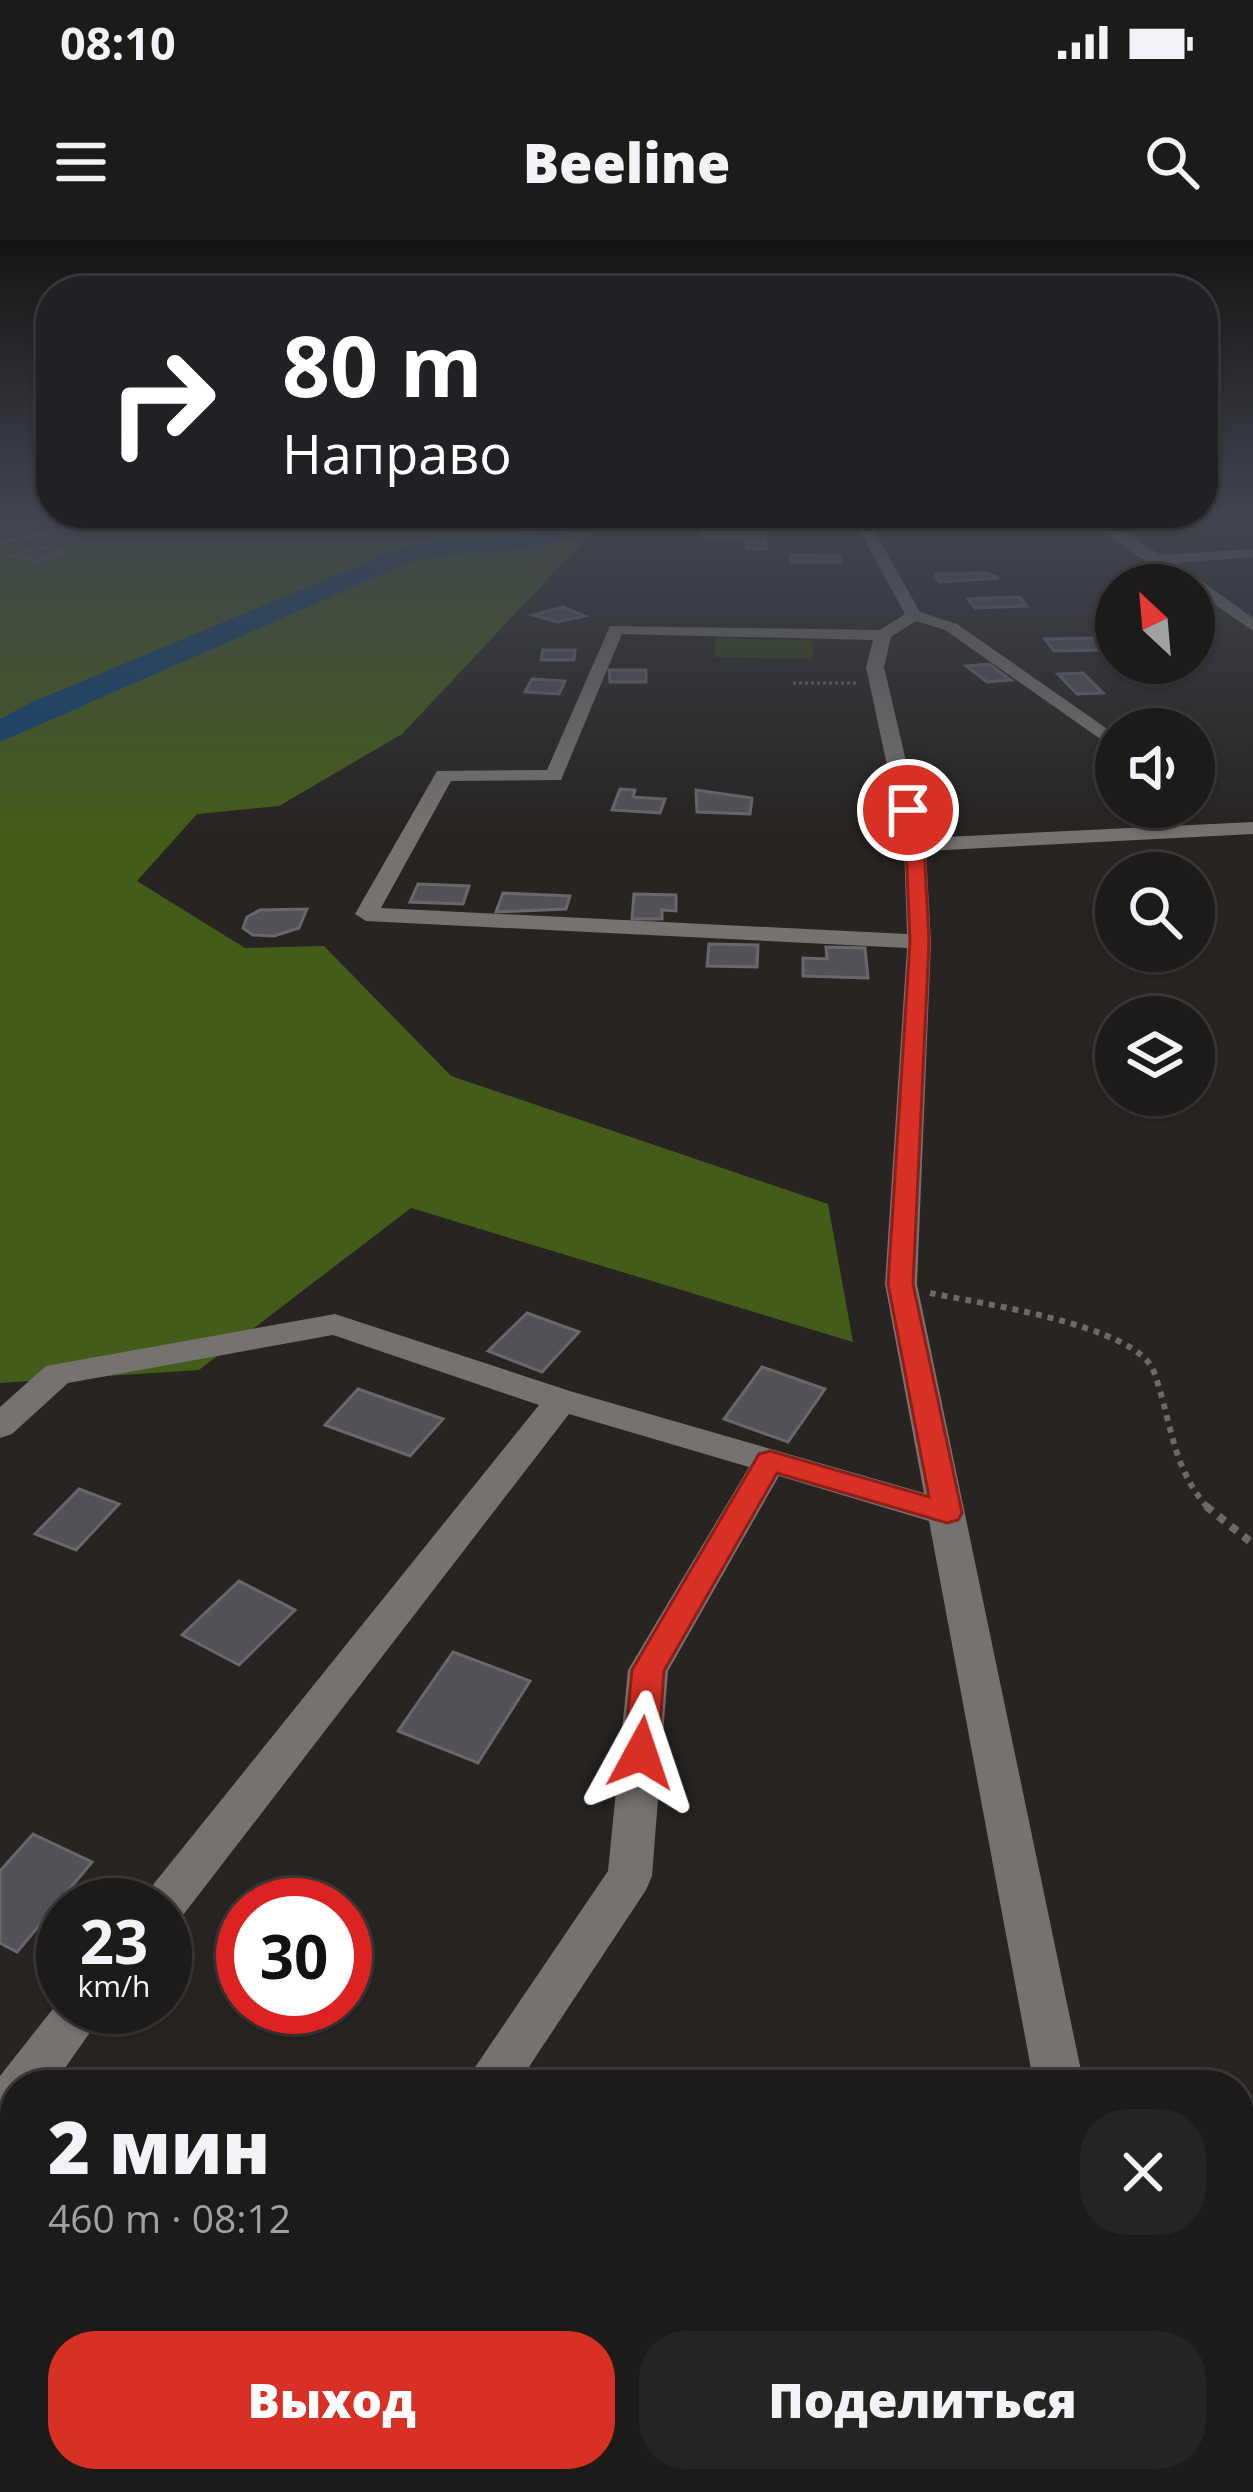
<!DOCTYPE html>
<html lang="ru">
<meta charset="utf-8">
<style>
:root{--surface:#1d1b1a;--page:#252423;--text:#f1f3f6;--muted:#a0a1a2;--line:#3b3939;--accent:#d93025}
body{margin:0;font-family:"Open Sans",sans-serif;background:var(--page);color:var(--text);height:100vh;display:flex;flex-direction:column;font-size:45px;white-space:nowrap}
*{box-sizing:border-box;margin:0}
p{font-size:39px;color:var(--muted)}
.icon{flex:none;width:66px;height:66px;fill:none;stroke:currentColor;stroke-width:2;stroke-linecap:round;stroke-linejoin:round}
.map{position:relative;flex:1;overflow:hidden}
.drawer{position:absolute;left:0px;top:1830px;width:1254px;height:423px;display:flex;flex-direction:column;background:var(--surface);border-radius:48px 48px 0 0;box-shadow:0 3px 9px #0004,0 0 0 3px var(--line)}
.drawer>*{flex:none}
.banner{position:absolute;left:36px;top:36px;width:1182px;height:252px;border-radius:48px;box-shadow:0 3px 9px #0004,0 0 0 3px var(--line);background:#202124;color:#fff;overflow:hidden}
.needle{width:78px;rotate:334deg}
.fabs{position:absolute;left:1095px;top:324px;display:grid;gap:24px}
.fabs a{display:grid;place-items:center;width:120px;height:120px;border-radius:50%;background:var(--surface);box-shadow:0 3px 9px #0004,0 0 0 3px var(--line);font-size:60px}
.speed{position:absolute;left:36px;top:1638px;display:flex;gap:24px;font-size:60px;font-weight:700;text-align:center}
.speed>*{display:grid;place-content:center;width:156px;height:156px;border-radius:50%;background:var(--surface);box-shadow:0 3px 9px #0004,0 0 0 3px var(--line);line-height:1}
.speed small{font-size:30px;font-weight:400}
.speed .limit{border:18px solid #d22;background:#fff;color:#111}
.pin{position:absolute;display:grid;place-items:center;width:102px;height:102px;color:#fff;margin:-51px;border:6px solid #fff;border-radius:50%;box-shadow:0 3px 12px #0007}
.me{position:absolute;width:132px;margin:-66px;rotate:5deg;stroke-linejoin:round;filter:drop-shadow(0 0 9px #0008)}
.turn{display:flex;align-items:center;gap:42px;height:252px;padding:0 48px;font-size:54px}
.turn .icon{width:156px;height:156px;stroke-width:2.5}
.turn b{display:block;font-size:84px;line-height:102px}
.round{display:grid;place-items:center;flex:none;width:126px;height:126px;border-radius:48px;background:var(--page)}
.overview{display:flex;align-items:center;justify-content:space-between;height:204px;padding:0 48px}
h1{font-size:72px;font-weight:800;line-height:90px}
.button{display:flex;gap:24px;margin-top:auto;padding:24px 48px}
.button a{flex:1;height:138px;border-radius:48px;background:var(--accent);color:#fff;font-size:48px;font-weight:800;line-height:138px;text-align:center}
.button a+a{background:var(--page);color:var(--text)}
.status{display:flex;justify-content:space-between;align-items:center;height:84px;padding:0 60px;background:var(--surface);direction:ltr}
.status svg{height:33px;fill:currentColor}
header{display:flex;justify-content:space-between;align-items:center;height:156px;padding:0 48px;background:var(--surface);font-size:54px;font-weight:800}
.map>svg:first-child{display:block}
.green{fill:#2f4012}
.forest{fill:#445c1a}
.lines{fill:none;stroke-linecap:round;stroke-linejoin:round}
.river{fill:#0e4372;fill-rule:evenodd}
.building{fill:#525155;stroke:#68676b;stroke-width:3}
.path-far2{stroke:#6c6968;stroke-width:3;stroke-dasharray:3 3;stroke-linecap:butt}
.path-far1{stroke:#6c6968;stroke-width:6;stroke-dasharray:6 6;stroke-linecap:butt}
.path{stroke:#6c6968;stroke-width:8;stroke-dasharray:8 8;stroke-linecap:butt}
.service{fill:#767270;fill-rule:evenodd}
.minor{fill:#767270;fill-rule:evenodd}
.route{fill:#d93025;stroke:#8d1f18;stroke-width:3}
</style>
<div class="status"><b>08:10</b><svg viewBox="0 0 49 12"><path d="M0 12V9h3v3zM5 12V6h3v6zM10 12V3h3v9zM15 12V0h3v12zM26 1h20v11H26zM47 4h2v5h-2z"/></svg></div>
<header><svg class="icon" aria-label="menu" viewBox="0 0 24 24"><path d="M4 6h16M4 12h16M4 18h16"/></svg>Beeline<svg class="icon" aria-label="search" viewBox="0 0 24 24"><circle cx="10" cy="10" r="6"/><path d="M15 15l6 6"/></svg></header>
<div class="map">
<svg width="1253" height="2252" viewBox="0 0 1253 2252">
<rect width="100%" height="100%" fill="#272422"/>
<polygon class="green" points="715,398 812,400 813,419 714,417"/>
<polygon class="forest" points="0,277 606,277 402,494 279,566 197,574 137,641 245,708 324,706 451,836 828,964 853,1102 411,968 199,1130 0,1143"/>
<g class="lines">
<polygon class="river" points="567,277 595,277 554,304 417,319 0,502 0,479 30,463 403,307 547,290"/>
</g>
<g class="building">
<polygon points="701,291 764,291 767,309 747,309 745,298 701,297"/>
<polygon points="39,307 66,312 40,321 13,316"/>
<polygon points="791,315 839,316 841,322 791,322"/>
<polygon points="985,333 999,338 939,342 935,334"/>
<polygon points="1020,357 1027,366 975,368 968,359"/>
<polygon points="563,367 585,376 557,382 533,375"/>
<polygon points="1093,398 1103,410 1054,411 1045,399"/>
<polygon points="543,410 575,410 574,420 541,420"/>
<polygon points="989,424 1011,440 987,442 966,426"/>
<polygon points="609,430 646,430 646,442 610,442"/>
<polygon points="1083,433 1103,453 1077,454 1058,434"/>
<polygon points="532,439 565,441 559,454 525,452"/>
<polygon points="620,549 635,550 633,557 665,559 660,573 612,570"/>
<polygon points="696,550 752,558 750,574 697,572"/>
<polygon points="418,644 469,646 463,664 410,662"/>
<polygon points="503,653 570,656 566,669 496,672"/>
<polygon points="634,654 676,655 676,671 662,670 662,679 632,679"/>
<polygon points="307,669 299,688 274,696 253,695 243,688 247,677 260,670"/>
<polygon points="709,704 758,705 757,727 707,726"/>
<polygon points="826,707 865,708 868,738 803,736 803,718 827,719"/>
<polygon points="527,1073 579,1092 542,1132 488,1111"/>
<polygon points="762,1127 825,1149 788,1202 724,1179"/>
<polygon points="358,1149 443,1179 410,1216 325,1185"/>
<polygon points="79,1249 119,1264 76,1310 35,1294"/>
<polygon points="239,1341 295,1370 239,1425 182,1395"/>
<polygon points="453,1412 530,1441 478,1523 398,1491"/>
<polygon points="33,1594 92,1622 17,1712 0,1703 0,1631"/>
</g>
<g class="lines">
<polyline class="path-far2" points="793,443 856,443"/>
<path class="path-far1" d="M930 1053C977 1063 1138 1085 1154 1132 1172 1182 1171 1227 1209 1269"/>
<polyline class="path" points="1206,1266 1253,1304"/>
<polygon class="service" points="158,277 196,277 110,284 0,304 0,300 110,280"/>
<g class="minor">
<path d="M852 277H1100L1161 315 1253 309V317L1177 323 1253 378V391L1194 350V345L1139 317 1092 284 872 287 920 372 957 384 1116 495V510L945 390 916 381 891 397 884 427 924 598 1253 582V594L926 611 931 702 917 1044 1084 1845H1034L929 1281 779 1236 668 1431 652 1636 646 1650 517 1845H463L608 1631 628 1430 749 1227 569 1174 180 1679 165 1685V1665H141L148 1651 539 1165 333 1095 68 1143 12 1194 0 1198V1167L46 1126 335 1074 573 1152 924 1253 885 1044 907 708 366 681 355 674 437 531 547 530 610 386 880 390 905 374ZM622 394 873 400 866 427 904 605 907 694 381 668 451 541 561 540Z"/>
<polygon points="63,1756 63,1767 108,1767 53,1845 15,1845 15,1891 0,1898 0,1836"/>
<polygon points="183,2238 245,2238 239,2252 177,2252"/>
<polygon points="1106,2238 1164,2238 1167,2252 1109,2252"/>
</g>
</g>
<linearGradient id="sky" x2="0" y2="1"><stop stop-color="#151413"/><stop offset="0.47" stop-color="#41454f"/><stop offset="1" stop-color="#41454f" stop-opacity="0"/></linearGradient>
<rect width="1253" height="592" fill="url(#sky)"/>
<polygon class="route" points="908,565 917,570 924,605 929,702 913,1044 962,1273 958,1280 947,1283 777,1233 664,1431 658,1513 653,1523 641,1527 629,1523 624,1513 632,1430 759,1214 770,1211 929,1257 888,1044 910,702 906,605 900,570"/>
</svg>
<div class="fabs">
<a><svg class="needle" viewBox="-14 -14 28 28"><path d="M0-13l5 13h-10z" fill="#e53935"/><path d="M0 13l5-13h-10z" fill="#a0a1a2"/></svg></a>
<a><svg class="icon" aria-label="sound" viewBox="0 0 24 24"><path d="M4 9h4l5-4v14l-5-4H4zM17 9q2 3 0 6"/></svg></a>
<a><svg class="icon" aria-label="search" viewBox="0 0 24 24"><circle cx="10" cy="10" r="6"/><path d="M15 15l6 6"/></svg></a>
<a><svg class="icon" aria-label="layers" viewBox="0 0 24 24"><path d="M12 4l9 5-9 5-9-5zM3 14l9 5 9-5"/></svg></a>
</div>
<div class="speed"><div>23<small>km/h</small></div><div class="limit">30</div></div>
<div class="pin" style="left:908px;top:570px;background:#d93025"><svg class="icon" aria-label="arrive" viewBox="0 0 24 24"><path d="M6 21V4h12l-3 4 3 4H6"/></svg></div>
<svg class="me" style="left:641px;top:1513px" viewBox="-20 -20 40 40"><path d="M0-17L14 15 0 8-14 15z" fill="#d93025" stroke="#fff" stroke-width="4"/></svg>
<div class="banner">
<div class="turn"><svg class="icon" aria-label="right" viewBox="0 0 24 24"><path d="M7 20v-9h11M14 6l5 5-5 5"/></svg><div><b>80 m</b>Направо</div></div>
</div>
<section class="drawer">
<div class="overview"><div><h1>2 мин</h1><p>460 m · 08:12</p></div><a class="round"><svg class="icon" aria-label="close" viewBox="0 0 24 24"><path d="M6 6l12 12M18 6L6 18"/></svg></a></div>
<div class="button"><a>Выход</a><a>Поделиться</a></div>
</section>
</div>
